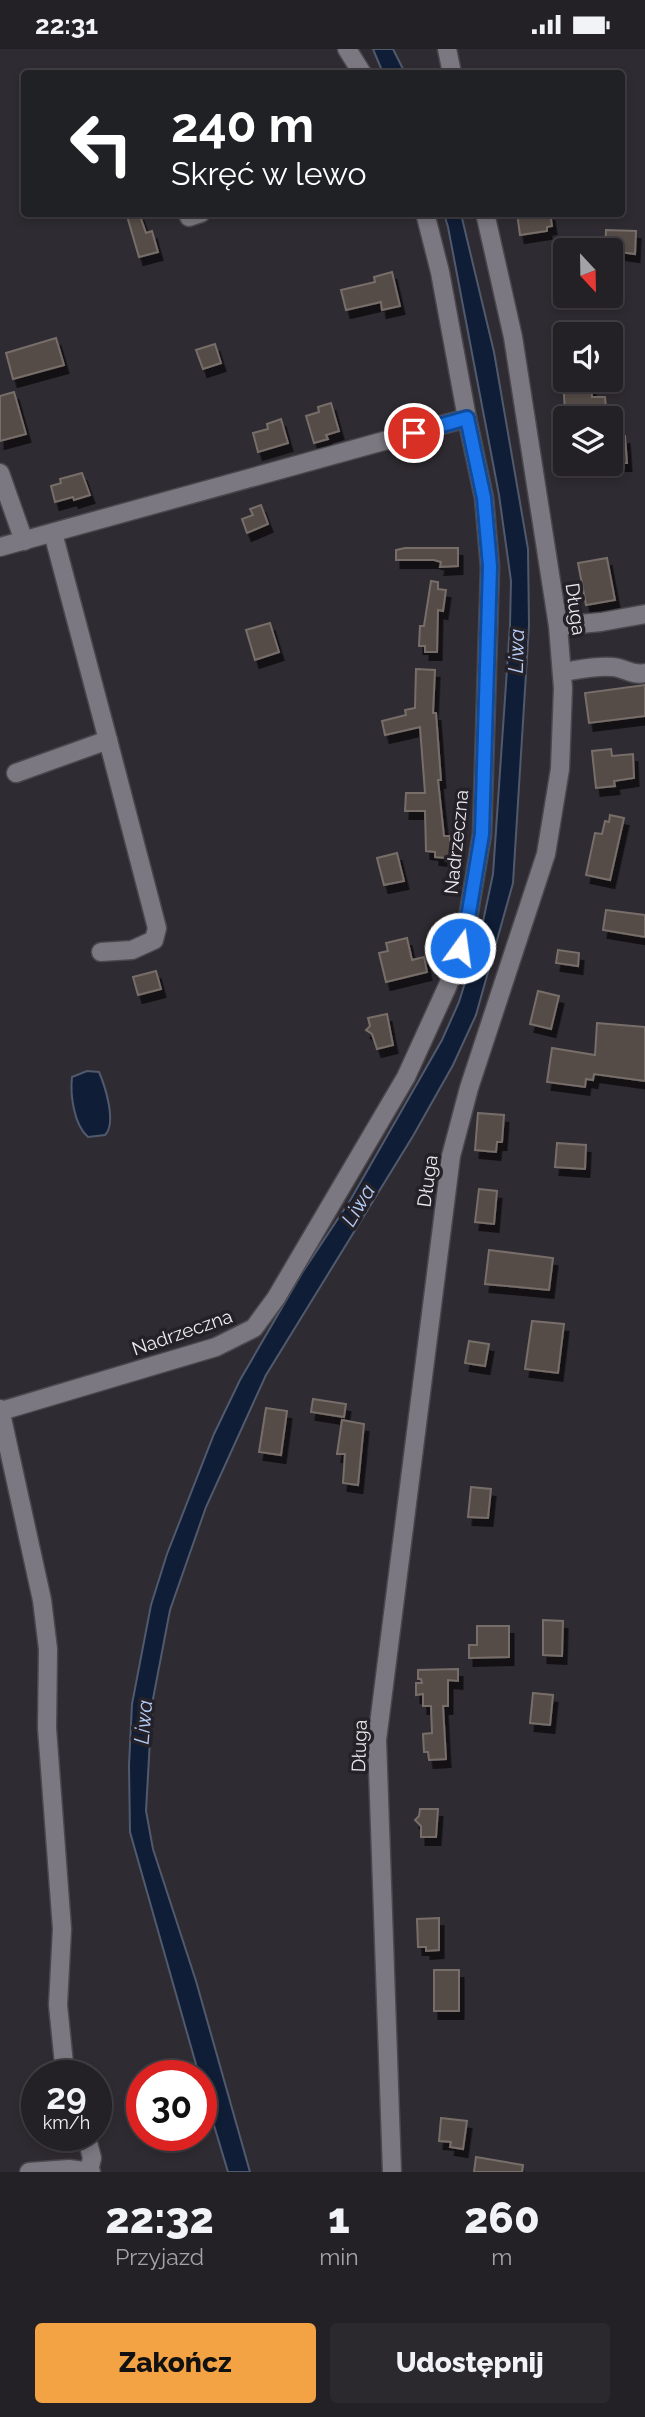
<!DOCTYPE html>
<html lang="pl">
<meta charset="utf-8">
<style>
:root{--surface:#232026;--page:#2b282e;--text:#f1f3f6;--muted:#a3a3a7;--line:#403e43;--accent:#f4a344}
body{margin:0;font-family:Raleway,sans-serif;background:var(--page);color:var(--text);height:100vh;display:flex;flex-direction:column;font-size:26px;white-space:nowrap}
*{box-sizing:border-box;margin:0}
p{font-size:23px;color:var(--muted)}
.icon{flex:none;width:38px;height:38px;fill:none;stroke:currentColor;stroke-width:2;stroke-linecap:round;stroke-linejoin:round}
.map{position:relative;height:2123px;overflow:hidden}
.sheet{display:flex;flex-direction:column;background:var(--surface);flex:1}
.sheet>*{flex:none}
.guide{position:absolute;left:21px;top:21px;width:604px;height:147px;border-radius:7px;box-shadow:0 4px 10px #0003,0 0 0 2px var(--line);background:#202124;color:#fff;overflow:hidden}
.needle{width:46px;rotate:158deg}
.tools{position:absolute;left:553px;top:189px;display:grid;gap:14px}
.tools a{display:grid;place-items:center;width:70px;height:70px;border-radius:7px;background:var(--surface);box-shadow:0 4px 10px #0003,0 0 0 2px var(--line);font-size:35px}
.speed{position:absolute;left:21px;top:2011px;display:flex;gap:14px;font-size:35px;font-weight:700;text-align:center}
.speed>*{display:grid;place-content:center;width:91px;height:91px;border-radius:50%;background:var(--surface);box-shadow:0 4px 10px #0003,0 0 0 2px var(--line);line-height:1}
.speed small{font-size:18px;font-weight:400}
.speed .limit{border:10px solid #d22;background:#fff;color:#111}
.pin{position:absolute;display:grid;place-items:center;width:60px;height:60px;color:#fff;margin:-30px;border:4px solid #fff;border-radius:50%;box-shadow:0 2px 7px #0007}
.me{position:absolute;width:77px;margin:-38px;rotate:14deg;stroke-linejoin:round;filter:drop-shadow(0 0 5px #0008)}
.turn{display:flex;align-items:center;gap:24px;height:147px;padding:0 35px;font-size:32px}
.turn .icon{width:91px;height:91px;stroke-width:2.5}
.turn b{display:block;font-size:49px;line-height:60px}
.eta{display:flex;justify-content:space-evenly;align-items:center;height:119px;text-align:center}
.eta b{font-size:42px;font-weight:800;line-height:49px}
.primary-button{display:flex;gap:14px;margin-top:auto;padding:14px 35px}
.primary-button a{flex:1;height:80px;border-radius:7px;background:var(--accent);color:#111;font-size:28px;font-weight:800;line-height:80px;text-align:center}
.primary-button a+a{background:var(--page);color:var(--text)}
.status{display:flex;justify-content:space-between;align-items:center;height:49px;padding:0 35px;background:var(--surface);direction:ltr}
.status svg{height:19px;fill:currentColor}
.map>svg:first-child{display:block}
.water{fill:#0f1d36;stroke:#515a6d;stroke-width:2}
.building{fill:#544c47;stroke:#776e69;stroke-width:2;filter:url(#shadow)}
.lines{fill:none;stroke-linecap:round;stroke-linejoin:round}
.minor-casing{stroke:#4a474d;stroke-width:21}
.minor{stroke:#7c7881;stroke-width:18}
.route-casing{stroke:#114b97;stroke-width:18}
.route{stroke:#1a73e8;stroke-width:12}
.labels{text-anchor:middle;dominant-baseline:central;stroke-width:7;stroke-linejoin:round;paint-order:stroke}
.street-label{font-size:19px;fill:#eceaee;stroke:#252128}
.water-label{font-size:21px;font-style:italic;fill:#b4cdf8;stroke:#252128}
</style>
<div class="status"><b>22:31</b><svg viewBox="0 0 49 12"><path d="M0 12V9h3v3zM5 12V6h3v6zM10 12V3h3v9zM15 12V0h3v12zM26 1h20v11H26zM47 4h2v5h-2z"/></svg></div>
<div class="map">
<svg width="645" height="2123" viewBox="0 0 645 2123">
<defs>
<filter id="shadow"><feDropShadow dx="4.5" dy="8" stdDeviation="0" flood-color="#0009"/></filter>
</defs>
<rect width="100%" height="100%" fill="#2f2b32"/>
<g class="water">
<polygon points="373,0 393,0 405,24 383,24"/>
<polygon points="444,165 461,165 494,303 528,500 529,576 513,834 476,966 453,1016 413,1087 266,1326 206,1458 170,1561 152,1655 146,1762 153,1800 196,1932 250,2123 228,2123 201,2033 201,2026 199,2026 130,1783 129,1716 132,1655 151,1556 167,1505 214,1385 240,1331 302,1224 351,1150 442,991 459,953 481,882 493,825 510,576 511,532 499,446 448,178"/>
<path d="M87 1022 99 1023C105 1037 117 1074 105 1086L88 1088C74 1076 70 1046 72 1028Z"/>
</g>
<g class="building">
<polygon points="134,164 139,164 146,184 152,182 158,203 139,208 127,167"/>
<polygon points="517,164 550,164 552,177 547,178 547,182 520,186"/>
<polygon points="606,181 636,182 635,205 605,201"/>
<polygon points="392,223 400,257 382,261 381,253 346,261 341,241 375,233 374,228"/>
<polygon points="574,273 575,285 557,285 556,274"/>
<polygon points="56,289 64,316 13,330 6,304"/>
<polygon points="215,295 221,314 203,320 196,301"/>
<polygon points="588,332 588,336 591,336 592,348 605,348 606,359 565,361 563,333"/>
<polygon points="14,343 26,385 0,392 0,347"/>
<polygon points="331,354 339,382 326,386 328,390 314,394 306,367 319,363 318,358"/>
<polygon points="281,370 288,394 258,403 253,384 268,380 267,375"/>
<polygon points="625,387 627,414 613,414 611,388"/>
<polygon points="82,424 90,446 74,451 73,448 55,453 51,437 61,434 60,430"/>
<polygon points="261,456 268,475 247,484 242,470 253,466 250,460"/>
<polygon points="405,499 458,499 458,517 440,518 441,513 434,511 396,511 396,501"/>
<polygon points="607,509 615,551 586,556 578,514"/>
<polygon points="431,532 438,533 438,540 446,541 443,562 438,561 437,603 425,603 425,597 419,597 420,577 424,577"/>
<polygon points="270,574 279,603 255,611 246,581"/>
<polygon points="416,620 435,621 433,664 436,664 441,731 438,731 444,787 450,787 450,792 458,792 457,810 435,808 435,803 426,802 425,762 405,762 406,744 425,744 420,678 385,686 382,672 406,666 405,661 415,659"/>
<polygon points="645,636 645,667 589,674 585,644"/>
<polygon points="611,700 612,707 633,705 634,729 614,732 615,737 596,739 592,702"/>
<polygon points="610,766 624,769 610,831 586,826 595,784 602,785 605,772 609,773"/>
<polygon points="397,804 404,832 384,836 377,809"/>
<polygon points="606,861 645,866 645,888 603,881"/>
<polygon points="407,889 412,911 424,908 427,923 386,933 379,904 388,902 386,894"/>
<polygon points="558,901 579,904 578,917 556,914"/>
<polygon points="156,922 161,940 138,946 133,928"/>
<polygon points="538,942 559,947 551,980 530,975"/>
<polygon points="387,965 393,996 377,1000 372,985 366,981 370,977 368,969"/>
<polygon points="597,974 645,978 645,1032 594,1025 593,1031 586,1030 585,1038 547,1033 552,999 595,1006"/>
<polygon points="478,1064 504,1066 502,1093 497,1093 496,1103 475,1101"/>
<polygon points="557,1094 586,1096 585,1120 555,1118"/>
<polygon points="479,1140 497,1142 494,1175 475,1173"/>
<polygon points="489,1201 553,1209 549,1241 485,1235"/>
<polygon points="532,1272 564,1275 558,1324 525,1320"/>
<polygon points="469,1292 489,1295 485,1317 465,1314"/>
<polygon points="313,1350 346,1355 344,1368 311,1363"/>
<polygon points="266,1359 287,1362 281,1406 259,1403"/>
<polygon points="342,1371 364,1375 358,1436 343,1434 345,1405 337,1405"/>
<polygon points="471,1438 491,1440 488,1469 468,1468"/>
<polygon points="543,1571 563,1572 562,1607 543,1606"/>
<polygon points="477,1577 509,1577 509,1608 469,1609 469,1596 477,1596"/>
<polygon points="458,1620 458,1632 448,1631 448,1657 443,1657 446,1710 429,1711 428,1703 424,1703 423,1685 432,1684 431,1657 423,1657 423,1645 416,1646 416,1634 422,1634 421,1630 418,1630 418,1621"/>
<polygon points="533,1644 553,1646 550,1676 530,1674"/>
<polygon points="420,1760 438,1760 436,1788 421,1788 421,1777 415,1771 419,1767"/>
<polygon points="439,1869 439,1901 426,1902 426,1898 418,1898 417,1870"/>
<rect x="434" y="1921" width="25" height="41"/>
<polygon points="441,2069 467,2072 463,2100 450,2098 451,2093 439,2092"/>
<polygon points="476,2108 523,2116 522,2123 474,2123"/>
</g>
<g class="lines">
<defs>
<g id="minor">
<polyline points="347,0 362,24"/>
<polyline points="447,0 452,24"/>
<polyline points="189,168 201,164"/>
<polyline points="0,424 24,492"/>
<polyline points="0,498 467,369"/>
<polyline points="558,577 601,573 645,565"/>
<path d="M562 623C578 621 596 616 613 618 625 619 632 627 645 624"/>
<polyline points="16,724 108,691 53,484"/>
<polyline points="101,903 132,901 154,891 157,879 108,691"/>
<polyline points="0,1360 42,1551 48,1600 47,1679 62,1880 58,1956 64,2015 68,2026"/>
<polyline points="1,1362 216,1298 254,1279 276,1249 406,1028 448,936 466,881 482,785 490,518 484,449 467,369 440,223 425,164"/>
<polyline points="86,2086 92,2109 89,2122"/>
<polyline points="29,2123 69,2120 91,2123"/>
<polyline points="392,2123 377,1691 451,1107 469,1039 546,805 560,720 563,639 558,577 513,288 485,164"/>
</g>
</defs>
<use href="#minor" class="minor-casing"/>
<use href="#minor" class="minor"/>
</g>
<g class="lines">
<defs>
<polyline id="route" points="414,384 467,369 484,449 490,517 482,785 466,881 460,899"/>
</defs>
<use href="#route" class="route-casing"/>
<use href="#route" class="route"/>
</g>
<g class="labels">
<g class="street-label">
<text transform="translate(576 560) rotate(82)">Długa</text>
<text transform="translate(456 793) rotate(-84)">Nadrzeczna</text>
<text transform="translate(427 1132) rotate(-82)">Długa</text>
<text transform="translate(182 1283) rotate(-19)">Nadrzeczna</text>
<text transform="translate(359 1697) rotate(-88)">Długa</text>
</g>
<g class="water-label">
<text transform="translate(516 602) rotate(-88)">Liwa</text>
<text transform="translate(358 1156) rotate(-59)">Liwa</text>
<text transform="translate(143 1673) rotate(-85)">Liwa</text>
</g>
</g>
</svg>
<div class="tools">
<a><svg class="needle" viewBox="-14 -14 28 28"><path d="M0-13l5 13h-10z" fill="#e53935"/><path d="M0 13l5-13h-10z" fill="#a3a3a7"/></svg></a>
<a><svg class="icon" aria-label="sound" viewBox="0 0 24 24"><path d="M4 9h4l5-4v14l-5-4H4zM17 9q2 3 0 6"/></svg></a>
<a><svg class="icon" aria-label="layers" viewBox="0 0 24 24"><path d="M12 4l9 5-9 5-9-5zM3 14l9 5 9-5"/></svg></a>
</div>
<div class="speed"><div>29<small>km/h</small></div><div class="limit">30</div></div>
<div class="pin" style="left:414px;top:384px;background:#d93025"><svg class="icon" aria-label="arrive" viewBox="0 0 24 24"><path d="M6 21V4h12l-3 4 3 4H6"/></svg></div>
<svg class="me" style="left:460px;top:899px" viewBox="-20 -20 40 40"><circle r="17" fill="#1a73e8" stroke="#fff" stroke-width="3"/><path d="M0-11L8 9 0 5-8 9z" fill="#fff"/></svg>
<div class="guide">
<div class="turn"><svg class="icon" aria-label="left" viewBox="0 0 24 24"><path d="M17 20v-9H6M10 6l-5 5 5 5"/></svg><div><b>240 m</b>Skręć w lewo</div></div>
</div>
</div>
<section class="sheet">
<div class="eta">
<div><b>22:32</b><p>Przyjazd</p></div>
<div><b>1</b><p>min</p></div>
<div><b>260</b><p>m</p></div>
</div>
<div class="primary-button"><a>Zakończ</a><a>Udostępnij</a></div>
</section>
